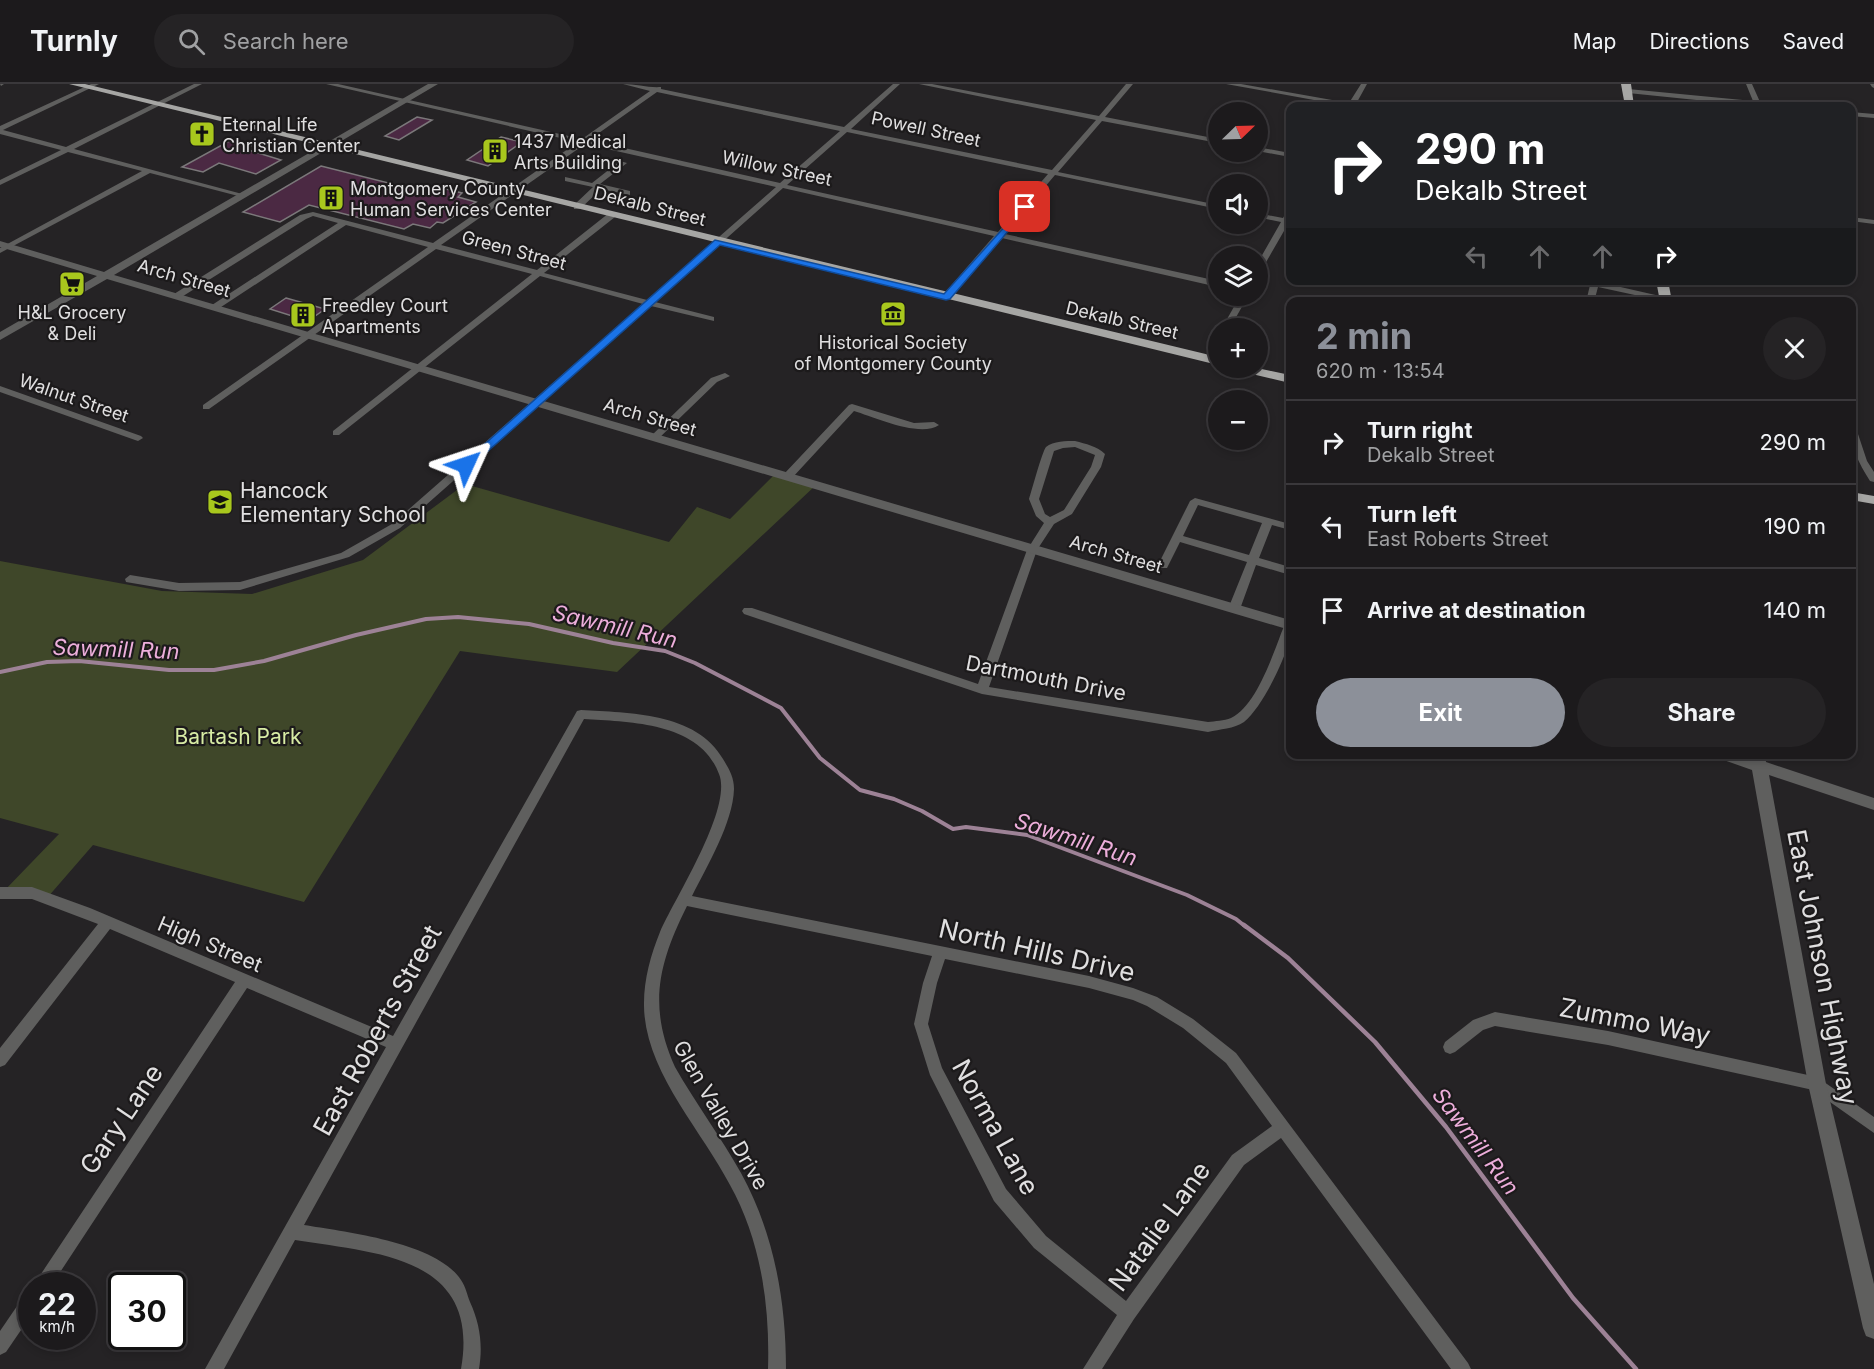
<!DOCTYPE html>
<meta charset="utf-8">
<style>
:root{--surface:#1c1a1c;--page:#252325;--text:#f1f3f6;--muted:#a0a1a3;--line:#3a383b;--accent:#8c9099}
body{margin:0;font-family:Inter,sans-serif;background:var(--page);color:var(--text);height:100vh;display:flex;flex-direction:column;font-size:22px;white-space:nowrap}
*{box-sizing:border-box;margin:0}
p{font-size:20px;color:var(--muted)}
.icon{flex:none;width:33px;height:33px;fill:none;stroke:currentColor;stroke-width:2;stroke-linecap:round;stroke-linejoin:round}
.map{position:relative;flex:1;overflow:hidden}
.drawer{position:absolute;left:1286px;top:213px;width:570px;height:462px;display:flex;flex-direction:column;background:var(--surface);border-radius:12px;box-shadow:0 3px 9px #0003,0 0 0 2px var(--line)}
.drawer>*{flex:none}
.hud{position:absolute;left:1286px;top:18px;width:570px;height:183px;border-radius:12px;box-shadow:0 3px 9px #0003,0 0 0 2px var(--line);background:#202124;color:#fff;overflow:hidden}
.needle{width:39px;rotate:67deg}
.fabs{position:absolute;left:1208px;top:18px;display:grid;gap:12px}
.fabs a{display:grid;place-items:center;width:60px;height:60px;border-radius:50%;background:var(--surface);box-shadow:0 3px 9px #0003,0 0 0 2px var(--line);font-size:30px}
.speed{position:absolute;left:18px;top:1188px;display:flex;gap:12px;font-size:30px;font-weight:700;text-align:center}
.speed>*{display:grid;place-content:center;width:78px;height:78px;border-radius:50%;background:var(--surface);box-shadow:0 3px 9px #0003,0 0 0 2px var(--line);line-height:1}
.speed small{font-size:15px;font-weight:400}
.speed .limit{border:3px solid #111;border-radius:9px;background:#fff;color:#111}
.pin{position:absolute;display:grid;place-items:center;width:51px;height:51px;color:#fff;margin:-26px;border-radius:12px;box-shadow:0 3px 9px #0006}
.me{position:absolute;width:66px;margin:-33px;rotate:48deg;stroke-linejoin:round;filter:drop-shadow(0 0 4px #0008)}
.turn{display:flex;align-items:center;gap:21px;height:126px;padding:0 30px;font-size:27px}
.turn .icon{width:78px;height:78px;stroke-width:2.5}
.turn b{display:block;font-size:42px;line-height:51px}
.lanes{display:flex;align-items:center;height:57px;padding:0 30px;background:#0003;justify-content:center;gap:30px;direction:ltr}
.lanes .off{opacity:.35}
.round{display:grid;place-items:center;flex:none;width:63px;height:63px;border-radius:32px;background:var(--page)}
.summary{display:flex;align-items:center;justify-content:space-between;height:102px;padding:0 30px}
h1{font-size:36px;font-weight:700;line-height:45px;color:var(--accent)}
.cta{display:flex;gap:12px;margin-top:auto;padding:12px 30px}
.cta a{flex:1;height:69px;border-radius:36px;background:var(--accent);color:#fff;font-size:24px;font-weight:700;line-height:69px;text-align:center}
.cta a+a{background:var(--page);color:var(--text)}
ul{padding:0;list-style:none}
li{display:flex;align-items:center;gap:18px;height:84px;padding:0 30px;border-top:2px solid var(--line)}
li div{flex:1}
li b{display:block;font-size:22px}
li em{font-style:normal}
header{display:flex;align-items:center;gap:36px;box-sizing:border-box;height:84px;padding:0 30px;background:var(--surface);border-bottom:2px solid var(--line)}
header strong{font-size:28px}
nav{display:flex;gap:33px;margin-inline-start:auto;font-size:21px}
.search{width:420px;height:54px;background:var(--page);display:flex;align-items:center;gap:15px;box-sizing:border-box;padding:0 21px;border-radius:33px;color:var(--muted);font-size:22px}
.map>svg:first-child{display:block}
.green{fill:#3f4729}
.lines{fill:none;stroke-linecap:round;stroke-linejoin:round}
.stream-far1{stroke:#9d8296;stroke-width:4}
.stream{stroke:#9d8296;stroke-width:4.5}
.building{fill:#4b2943;stroke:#7b787a;stroke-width:1.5}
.minor{fill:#5f5f5e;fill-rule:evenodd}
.tertiary{fill:#5f5f5e;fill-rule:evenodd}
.trunk{fill:#a6a6a4;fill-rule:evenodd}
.route{fill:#1a73e8;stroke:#114b97;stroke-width:1.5}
.labels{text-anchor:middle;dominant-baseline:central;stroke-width:4.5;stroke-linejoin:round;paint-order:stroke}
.far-poi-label{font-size:18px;fill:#e0dfe0;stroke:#1c1a1b;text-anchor:start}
.far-street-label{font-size:18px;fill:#e0dfe0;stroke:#1c1a1b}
.poi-label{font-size:21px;fill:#e0dfe0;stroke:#1c1a1b;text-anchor:start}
.street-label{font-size:21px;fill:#e0dfe0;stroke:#1c1a1b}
.park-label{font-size:21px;fill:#d7eba4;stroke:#1c1a1b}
.water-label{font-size:22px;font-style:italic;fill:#edaedb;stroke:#1c1a1b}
.near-street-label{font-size:26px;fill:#e0dfe0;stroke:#1c1a1b}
</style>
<header>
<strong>Turnly</strong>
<div class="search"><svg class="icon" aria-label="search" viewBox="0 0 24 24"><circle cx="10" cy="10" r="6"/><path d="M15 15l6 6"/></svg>Search here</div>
<nav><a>Map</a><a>Directions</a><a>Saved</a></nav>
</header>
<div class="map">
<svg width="1874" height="1285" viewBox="0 0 1874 1285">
<rect width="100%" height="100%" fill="#252325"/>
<polygon class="green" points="776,389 816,401 617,588 460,567 304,818 93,761 47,814 3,808 59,750 0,734 0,477 162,507 252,510 363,476 465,400 669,458 697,423 730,435"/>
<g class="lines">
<polyline class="stream-far1" points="0,588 47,578 79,577 169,586 214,586 264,577 356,551 426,535 458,533 529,540 613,559 665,567 695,579 781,624 820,674 860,706 894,715 922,727 953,745 966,743 1027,751 1187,811 1236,835 1246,843"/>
<polyline class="stream" points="1244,841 1288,874 1375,958 1446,1043 1573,1214 1636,1285"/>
</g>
<g class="building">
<polygon points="417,33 432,36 399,56 385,52"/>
<polygon points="501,53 522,58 488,82 467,76"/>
<polygon points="231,56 252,61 245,65 281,76 256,90 219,79 203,88 182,83"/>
<polygon points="321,82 412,105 416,102 438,107 442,104 462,109 458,113 476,118 443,139 437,138 430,144 413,140 404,145 309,121 280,138 243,128"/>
<polygon points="286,214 325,225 308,237 270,225"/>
</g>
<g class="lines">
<g class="minor">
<polygon points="0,0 4,0 1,2"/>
<polygon points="91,0 99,0 3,46 66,63 194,0 202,0 74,65 246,111 242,113 150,89 0,169 0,164 142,87 68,68 0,101 0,96 61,66 0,50 0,42"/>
<path d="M326 0H338L582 55 650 7 623 0C636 0 649 4 661 3V5L844 43 893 0H900L851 45 1052 86 1096 36 919 0H932L1099 32 1126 0H1133L1105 33 1218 55V59L1102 37 1058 88 1218 121V125L1055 91 1005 150 1218 197V203L1002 154 949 215 946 216 942 213 943 211 994 152 783 104 655 218 714 233V237L651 222 400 444 349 473 240 506 179 507 126 498 125 495 130 491 179 499 240 498 341 469 392 440 643 220 540 192 339 351H333V347L532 190 436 165 209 325H203V321L428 163 346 141 218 225H212V221L338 139 313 132 306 135 180 214H174V210L300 131 313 128 433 159 578 58ZM657 8 840 47 780 99 589 56ZM847 48 1048 90 998 148 787 101ZM585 60 776 103 647 216 544 189 615 133V129H609L537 186 441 161Z"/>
<polygon points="1226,0 1241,0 1349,19 1361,0 1367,0 1356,20 1359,22 1347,22"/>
<polygon points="1746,0 1752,0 1760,18 1787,22 1755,22 1628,9 1625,7 1628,5 1753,17"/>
<polygon points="1870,0 1874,0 1874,4 1872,3"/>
<polygon points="1851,28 1874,30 1874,34 1851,32"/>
<polygon points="1257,63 1290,69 1290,73 1257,67"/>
<polygon points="620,77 627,79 600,100 630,107 630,111 601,105 580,125 574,125 574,121 593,103 565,97 565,93 592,99"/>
<polygon points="1287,127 1290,127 1290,140 1288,140 1261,187 1257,189 1257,180 1281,138 1257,133 1257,129 1283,134"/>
<polygon points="1851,133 1874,136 1874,140 1851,137"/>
<polygon points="1572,196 1590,196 1686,218 1667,218 1598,203 1594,218 1586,218 1590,201"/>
<polygon points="1240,212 1248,212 1230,244 1222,244"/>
<path d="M1218 257C1218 266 1217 270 1212 277H1206L1205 275 1215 258Z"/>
<polygon points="725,289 730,292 717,298 657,356 651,356 651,352 711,294"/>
<polygon points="0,302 141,352 143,354 138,357 135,356 0,308"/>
<path d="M852 320 914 339 934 338 939 341C920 354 874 333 854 327L792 394H784V390L849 321Z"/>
<path d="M1851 341 1856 344 1867 377 1874 388V398L1870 397C1858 378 1851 364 1851 341Z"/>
<path d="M1075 357C1086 360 1097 362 1105 370L1101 383 1072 430 1054 440 1037 466 989 603 1208 638C1215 637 1224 637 1231 634 1257 622 1274 567 1284 542L1290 538C1290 544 1291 551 1289 557 1284 578 1261 625 1244 638 1234 645 1220 645 1208 648L982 610 744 530 742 527 744 524H752L978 600 1027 466 1044 439 1036 432 1029 415C1032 406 1042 368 1046 363 1053 357 1067 357 1075 357ZM1075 363 1095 371 1091 383 1064 426 1050 433 1045 430 1039 415 1054 367 1063 364Z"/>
<path d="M1195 414 1290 440V446L1272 441 1259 474 1290 483V491L1256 481 1240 525 1234 529 1228 525 1247 478 1180 458 1167 484H1159L1158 481 1190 417ZM1198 421 1262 439 1249 471 1183 452Z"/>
<path d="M581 626C629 629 696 628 723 675 729 685 734 693 734 705 733 739 707 782 692 812L1089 892 1133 904 1157 913 1193 935 1236 969 1468 1279 1471 1285H1451L1281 1054 1244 1081 1134 1235 1102 1285H1083L1117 1231 1034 1164 994 1117 930 991 914 940 923 899 932 872 687 822C658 880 648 923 675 983 696 1020 721 1053 741 1089 774 1149 786 1217 786 1285H768C770 1222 761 1157 730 1101 701 1045 643 985 644 919 644 895 651 870 660 848 675 814 733 724 719 690 700 638 630 638 584 635L304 1141C346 1148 436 1158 461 1196 466 1203 467 1211 470 1218 480 1240 483 1261 479 1285H461C481 1172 376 1169 295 1156L224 1285H205L386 963 247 904 51 1202H33L235 898 110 845 5 981 0 983V964L98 840 32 815H0V803H32L90 824 393 952 577 627ZM945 875 1089 904 1133 916 1147 922 1183 944 1226 979 1272 1042 1232 1071 1126 1217 1046 1152 1006 1105 942 984 928 940 937 899Z"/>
<polygon points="1495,928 1608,947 1817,993 1874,1033 1874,1049 1813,1006 1608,961 1495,942 1483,946 1455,968 1450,970 1445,968 1443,963 1445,958 1473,936"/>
<polygon points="32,1207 32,1230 6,1268 0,1271 0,1247 26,1209"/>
</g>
<g class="tertiary">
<polygon points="428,0 438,0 114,191 1290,536 1290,546 107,195 0,256 0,248 97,192 0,163 0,157 104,188"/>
<polygon points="1716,670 1743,670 1750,673 1749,670 1765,670 1766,678 1874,714 1874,726 1769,691 1826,1000 1874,1200 1874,1255 1866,1252 1863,1244 1808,1000 1752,686 1718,674"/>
</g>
<g class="trunk">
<polygon points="69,0 85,0 1218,273 1218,281"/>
<polygon points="1621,0 1631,0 1634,22 1625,22"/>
<polygon points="1656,196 1668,196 1672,218 1660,218"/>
<polygon points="1237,284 1257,284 1290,291 1290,299 1239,287"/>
<polygon points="1851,408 1874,412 1874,420 1851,416"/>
</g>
</g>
<polygon class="route" points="1025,120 1028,121 1028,124 950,215 946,216 720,161 470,383 462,383 461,381 715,156 944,210"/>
<defs>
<symbol id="church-square" viewBox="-11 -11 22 22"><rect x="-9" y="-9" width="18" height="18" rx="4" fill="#a8c71d" stroke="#1c1a1b"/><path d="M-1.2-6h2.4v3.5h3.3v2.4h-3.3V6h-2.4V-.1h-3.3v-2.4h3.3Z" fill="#111"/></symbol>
<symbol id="building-square" viewBox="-11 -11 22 22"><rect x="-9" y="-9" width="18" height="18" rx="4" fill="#a8c71d" stroke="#1c1a1b"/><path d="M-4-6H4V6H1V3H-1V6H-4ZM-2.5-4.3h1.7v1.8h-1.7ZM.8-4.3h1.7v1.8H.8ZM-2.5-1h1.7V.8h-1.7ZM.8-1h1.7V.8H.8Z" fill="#111"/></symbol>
<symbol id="supermarket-square" viewBox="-11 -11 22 22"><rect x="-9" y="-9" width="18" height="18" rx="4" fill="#a8c71d" stroke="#1c1a1b"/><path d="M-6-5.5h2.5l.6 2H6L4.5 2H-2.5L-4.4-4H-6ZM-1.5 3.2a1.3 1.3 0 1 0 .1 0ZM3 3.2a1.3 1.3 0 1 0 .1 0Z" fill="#111"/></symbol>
<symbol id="museum-square" viewBox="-11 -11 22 22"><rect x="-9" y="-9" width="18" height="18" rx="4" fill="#a8c71d" stroke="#1c1a1b"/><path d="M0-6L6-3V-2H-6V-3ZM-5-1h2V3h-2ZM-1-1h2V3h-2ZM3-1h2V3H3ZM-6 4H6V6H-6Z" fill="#111"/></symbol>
<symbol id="school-square" viewBox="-11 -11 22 22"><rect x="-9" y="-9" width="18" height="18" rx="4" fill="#a8c71d" stroke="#1c1a1b"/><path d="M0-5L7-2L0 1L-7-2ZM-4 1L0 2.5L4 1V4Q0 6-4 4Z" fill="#111"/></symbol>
</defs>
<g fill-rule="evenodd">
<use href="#church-square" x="187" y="35" width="30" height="30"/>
<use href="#building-square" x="480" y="52" width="30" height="30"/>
<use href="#building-square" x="316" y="99" width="30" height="30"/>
<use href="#supermarket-square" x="57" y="185" width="30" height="30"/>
<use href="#museum-square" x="878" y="215" width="30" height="30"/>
<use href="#building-square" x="288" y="216" width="30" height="30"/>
<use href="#school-square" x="205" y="403" width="30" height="30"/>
</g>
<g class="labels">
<g class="far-poi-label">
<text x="222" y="40">Eternal Life<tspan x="222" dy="21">Christian Center</tspan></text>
<text x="514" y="57">1437 Medical<tspan x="514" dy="21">Arts Building</tspan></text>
<text x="350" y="104">Montgomery County<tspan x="350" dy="21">Human Services Center</tspan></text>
<text x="322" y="221">Freedley Court<tspan x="322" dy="21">Apartments</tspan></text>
<text x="72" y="228" text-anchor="middle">H&amp;L Grocery<tspan x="72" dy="21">&amp; Deli</tspan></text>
<text x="893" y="258" text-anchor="middle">Historical Society<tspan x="893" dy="21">of Montgomery County</tspan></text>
</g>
<g class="far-street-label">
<text transform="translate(926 45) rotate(12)">Powell Street</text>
<text transform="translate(777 84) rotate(12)">Willow Street</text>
<text transform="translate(650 122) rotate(14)">Dekalb Street</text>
<text transform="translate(514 166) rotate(15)">Green Street</text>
<text transform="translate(184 194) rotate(16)">Arch Street</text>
<text transform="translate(1122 236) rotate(13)">Dekalb Street</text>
<text transform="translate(74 314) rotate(19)">Walnut Street</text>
<text transform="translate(650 333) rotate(16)">Arch Street</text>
<text transform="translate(1116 470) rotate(16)">Arch Street</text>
</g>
<g class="poi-label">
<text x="240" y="406">Hancock<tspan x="240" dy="24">Elementary School</tspan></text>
</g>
<g class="street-label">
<text transform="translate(1046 594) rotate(11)">Dartmouth Drive</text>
<text transform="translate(210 860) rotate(23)">High Street</text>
<text transform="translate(721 1031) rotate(60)">Glen Valley Drive</text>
</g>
<g class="park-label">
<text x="238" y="652">Bartash Park</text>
</g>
<g class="water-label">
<text transform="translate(615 542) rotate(13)">Sawmill Run</text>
<text transform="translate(116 565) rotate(2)">Sawmill Run</text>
<text transform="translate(1076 755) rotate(18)">Sawmill Run</text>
<text transform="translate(1476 1057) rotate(53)">Sawmill Run</text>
</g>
<g class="near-street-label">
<text transform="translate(1037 866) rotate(13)">North Hills Drive</text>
<text transform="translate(1823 883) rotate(79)">East Johnson Highway</text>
<text transform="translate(1635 937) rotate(11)">Zummo Way</text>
<text transform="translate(377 946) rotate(-61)">East Roberts Street</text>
<text transform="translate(121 1035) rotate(-56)">Gary Lane</text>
<text transform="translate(996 1043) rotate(61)">Norma Lane</text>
<text transform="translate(1159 1142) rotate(-54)">Natalie Lane</text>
</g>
</g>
</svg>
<div class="fabs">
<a><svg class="needle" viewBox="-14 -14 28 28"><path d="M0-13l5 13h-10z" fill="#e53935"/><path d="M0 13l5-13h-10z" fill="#a0a1a3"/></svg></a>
<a><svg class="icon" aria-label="sound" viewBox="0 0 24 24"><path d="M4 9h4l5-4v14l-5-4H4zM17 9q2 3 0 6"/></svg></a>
<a><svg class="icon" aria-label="layers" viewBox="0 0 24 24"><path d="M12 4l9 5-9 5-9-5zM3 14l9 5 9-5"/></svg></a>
<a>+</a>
<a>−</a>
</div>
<div class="speed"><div>22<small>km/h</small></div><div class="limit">30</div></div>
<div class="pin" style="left:1025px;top:123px;background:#d93025"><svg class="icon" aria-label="arrive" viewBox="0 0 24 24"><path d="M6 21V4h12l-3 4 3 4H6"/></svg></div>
<svg class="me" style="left:466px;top:381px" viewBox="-20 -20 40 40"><path d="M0-17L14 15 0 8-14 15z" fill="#1a73e8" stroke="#fff" stroke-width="4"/></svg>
<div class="hud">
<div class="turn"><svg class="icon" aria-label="right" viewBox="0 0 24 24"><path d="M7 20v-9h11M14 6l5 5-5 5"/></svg><div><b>290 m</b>Dekalb Street</div></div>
<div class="lanes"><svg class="icon off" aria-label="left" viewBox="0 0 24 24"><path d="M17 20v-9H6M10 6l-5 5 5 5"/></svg><svg class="icon off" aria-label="ahead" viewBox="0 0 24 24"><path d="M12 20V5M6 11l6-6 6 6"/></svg><svg class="icon off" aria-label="ahead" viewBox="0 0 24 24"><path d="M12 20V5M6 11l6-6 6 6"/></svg><svg class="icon" aria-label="right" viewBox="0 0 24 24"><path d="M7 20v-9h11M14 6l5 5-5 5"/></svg></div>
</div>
<section class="drawer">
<div class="summary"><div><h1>2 min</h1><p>620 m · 13:54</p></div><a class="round"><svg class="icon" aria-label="close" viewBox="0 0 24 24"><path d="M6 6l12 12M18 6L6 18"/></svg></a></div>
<ul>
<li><svg class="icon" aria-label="right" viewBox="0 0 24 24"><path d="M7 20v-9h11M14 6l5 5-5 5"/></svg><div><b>Turn right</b><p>Dekalb Street</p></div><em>290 m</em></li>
<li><svg class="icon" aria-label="left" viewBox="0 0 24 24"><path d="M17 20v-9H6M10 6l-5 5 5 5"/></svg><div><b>Turn left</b><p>East Roberts Street</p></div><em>190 m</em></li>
<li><svg class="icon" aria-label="arrive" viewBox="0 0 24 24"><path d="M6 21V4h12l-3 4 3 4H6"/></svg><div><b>Arrive at destination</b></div><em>140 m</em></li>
</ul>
<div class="cta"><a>Exit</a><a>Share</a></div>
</section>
</div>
